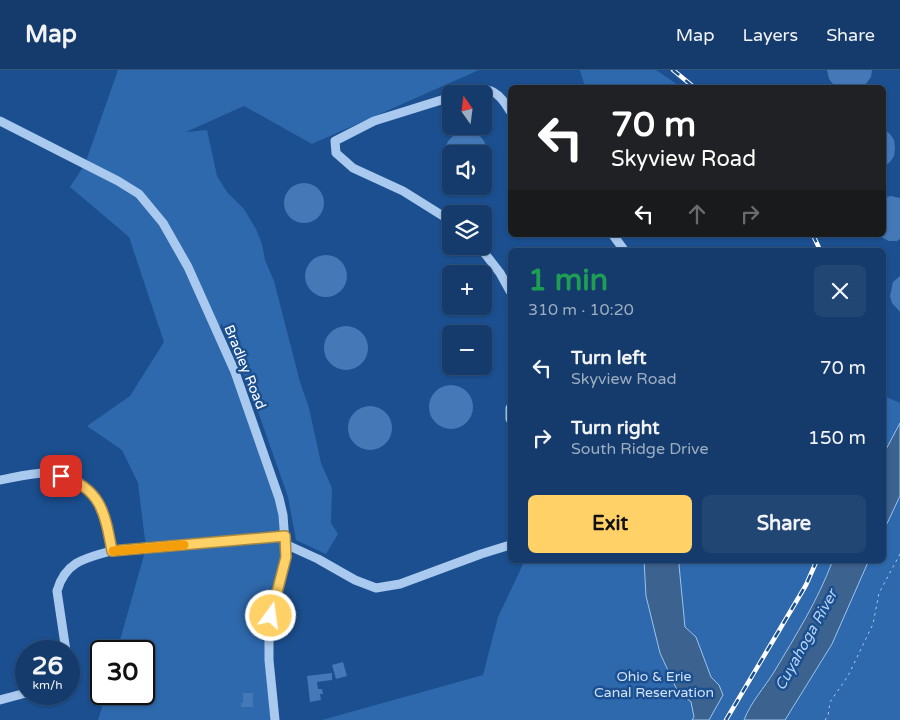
<!DOCTYPE html>
<meta charset="utf-8">
<style>
:root{--surface:#143b6b;--page:#214673;--text:#f1f3f6;--muted:#9dadc1;--line:#33557e;--accent:#ffd166}
body{margin:0;font-family:"Varela Round",sans-serif;background:var(--page);color:var(--text);height:100vh;display:flex;flex-direction:column;font-size:19px;white-space:nowrap}
*{box-sizing:border-box;margin:0}
p{font-size:16px;color:var(--muted)}
.icon{flex:none;width:28px;height:28px;fill:none;stroke:currentColor;stroke-width:2;stroke-linecap:round;stroke-linejoin:round}
.map{position:relative;flex:1;overflow:hidden}
.side{position:absolute;left:508px;top:178px;width:378px;height:315px;display:flex;flex-direction:column;background:var(--surface);border-radius:8px;box-shadow:0 1px 4px #0004,0 0 0 1px var(--line)}
.side>*{flex:none}
.top-card{position:absolute;left:508px;top:15px;width:378px;height:152px;border-radius:8px;box-shadow:0 1px 4px #0004,0 0 0 1px var(--line);background:#202124;color:#fff;overflow:hidden}
.needle{width:32px;rotate:346deg}
.buttons{position:absolute;left:442px;top:15px;display:grid;gap:10px}
.buttons a{display:grid;place-items:center;width:50px;height:50px;border-radius:8px;background:var(--surface);box-shadow:0 1px 4px #0004,0 0 0 1px var(--line);font-size:25px}
.speed{position:absolute;left:15px;top:570px;display:flex;gap:10px;font-size:25px;font-weight:700;text-align:center}
.speed>*{display:grid;place-content:center;width:65px;height:65px;border-radius:50%;background:var(--surface);box-shadow:0 1px 4px #0004,0 0 0 1px var(--line);line-height:1}
.speed small{font-size:12px;font-weight:400}
.speed .limit{border:2px solid #111;border-radius:8px;background:#fff;color:#111}
.pin{position:absolute;display:grid;place-items:center;width:42px;height:42px;color:#fff;margin:-21px;border-radius:10px;box-shadow:0 2px 8px #0006}
.me{position:absolute;width:55px;margin:-28px;rotate:14deg;stroke-linejoin:round;filter:drop-shadow(0 0 4px #0008)}
.turn{display:flex;align-items:center;gap:18px;height:105px;padding:0 20px;font-size:22px}
.turn .icon{width:65px;height:65px;stroke-width:2.5}
.turn b{display:block;font-size:35px;line-height:42px}
.lanes{display:flex;align-items:center;height:48px;padding:0 20px;background:#0003;justify-content:center;gap:25px;direction:ltr}
.lanes .off{opacity:.35}
.round{display:grid;place-items:center;flex:none;width:52px;height:52px;border-radius:8px;background:var(--page)}
.overview{display:flex;align-items:center;justify-content:space-between;height:85px;padding:0 20px}
h1{font-size:30px;font-weight:700;line-height:38px;color:#1e9e55}
.button{display:flex;gap:10px;margin-top:auto;padding:10px 20px}
.button a{flex:1;height:58px;border-radius:8px;background:var(--accent);color:#111;font-size:20px;font-weight:700;line-height:58px;text-align:center}
.button a+a{background:var(--page);color:var(--text)}
ul{padding:0;list-style:none}
li{display:flex;align-items:center;gap:15px;height:70px;padding:0 20px}
li div{flex:1}
li b{display:block;font-size:19px}
li em{font-style:normal}
header{display:flex;align-items:center;gap:30px;box-sizing:border-box;height:70px;padding:0 25px;background:var(--surface);border-bottom:1px solid var(--line)}
header strong{font-size:24px}
nav{display:flex;gap:28px;margin-inline-start:auto;font-size:18px}
.map>svg:first-child{display:block}
.green{fill:#2e69ad}
.water{fill:#3c6290;stroke:#9cc4f0}
.building{fill:#4478b7}
.lines{fill:none;stroke-linecap:round;stroke-linejoin:round}
.path{stroke:#a9c9ee;stroke-width:1;stroke-dasharray:2.5 4;stroke-linecap:butt}
.minor{stroke:#a9c9ee;stroke-width:9}
.rail-casing{stroke:#fff;stroke-width:4.5}
.rail{stroke:#1b4f8f;stroke-width:2.5;stroke-dasharray:8;stroke-linecap:butt}
.route-casing{stroke:#a68842;stroke-width:12}
.route{stroke:#ffd166;stroke-width:9}
.slow{stroke:#f59e0b;stroke-width:9}
.labels{text-anchor:middle;dominant-baseline:central;stroke-width:5;stroke-linejoin:round;paint-order:stroke}
.street-label{font-size:14px;fill:#fff;stroke:#1b4f8f}
.park-label{font-size:14px;fill:#cfe3fa;stroke:#1b4f8f}
.water-label{font-size:15px;font-style:italic;fill:#b5d3f5;stroke:#1b4f8f}
</style>
<header>
<strong>Map</strong>
<nav><a>Map</a><a>Layers</a><a>Share</a></nav>
</header>
<div class="map">
<svg width="900" height="650" viewBox="0 0 900 650">
<rect width="100%" height="100%" fill="#1b4f8f"/>
<g class="green">
<polygon points="118,0 479,0 312,74 244,36 186,62 207,60 217,106 227,122 244,139 256,159 262,174 265,190 274,211 300,312 309,338 321,393 332,418 331,453 338,464 326,484 296,470 288,427 250,319 222,254 223,251 217,262 279,428 286,487 271,546 275,650 98,650 106,624 144,624 144,581 117,581 146,478 138,413 122,380 87,356 130,326 164,272 129,167 70,117 85,94"/>
<polygon points="580,0 656,0 681,17 585,17"/>
<polygon points="882,325 900,333 900,353 883,385"/>
<polygon points="900,426 900,650 785,650 827,582 869,490 882,490 883,462"/>
<path d="M525 490H644L646 526 651 542 710 648 720 629 695 566 685 557 679 495 681 490H833C818 529 796 565 774 602 764 618 751 632 744 650H322L483 605 498 547Z"/>
</g>
<g class="water">
<polygon points="900,353 900,426 883,462 883,385"/>
<polygon points="644,490 681,490 679,495 685,557 696,567 711,607 719,615 723,625 709,650 692,650 694,647 691,632 677,620 660,583 646,526"/>
<path d="M833 490H869L832 574 785 650H744C751 632 764 618 774 602 796 565 818 530 833 490Z"/>
</g>
<g class="building">
<polygon points="827,0 872,0 871,7 863,18 836,18 829,9"/>
<polygon points="882,58 890,64 894,70 895,78 894,86 890,92 882,98"/>
<polygon points="467,61 474,63 481,67 485,73 487,86 484,96 484,84 451,84 451,99 444,85 445,78 448,71 453,66 460,62"/>
<circle cx="304" cy="133" r="20"/>
<polygon points="891,126 900,128 900,169 897,171 889,171 877,165 882,165 882,128"/>
<circle cx="326" cy="206" r="21"/>
<polygon points="900,206 900,242 892,233 890,226 893,212"/>
<circle cx="346" cy="278" r="22"/>
<circle cx="451" cy="337" r="22"/>
<circle cx="370" cy="358" r="22"/>
<polygon points="343,592 347,606 336,609 332,595"/>
<polygon points="332,603 332,610 317,612 318,619 322,619 323,624 320,624 321,630 310,632 307,606"/>
<polygon points="243,623 253,623 253,637 241,637 241,633 243,633"/>
</g>
<g class="lines">
<polyline class="path" points="825,650 828,646 830,632 848,606 873,554 879,523 900,484"/>
<g class="minor">
<path d="M461 24C487 16 496 17 510 41"/>
<polyline points="451,27 374,51 335,71 336,83 353,98 403,121 451,151"/>
<polyline points="0,51 118,111 139,124 163,153 188,197 235,302 279,428 283,445 286,487 269,557 269,590 275,650"/>
<polyline points="613,165 624,180"/>
<polyline points="479,176 500,203 510,221"/>
<polyline points="510,338 510,349"/>
<path d="M0 410C16 407 34 402 50 403 95 407 105 443 111 481"/>
<polyline points="285,474 318,489 355,510 376,518 400,514 481,484 510,475"/>
<path d="M66 581 57 521C65 492 85 488 111 481L285 466"/>
<polyline points="0,630 26,623"/>
</g>
<defs>
<g id="rail">
<polyline points="673,0 695,18"/>
<polyline points="813,165 820,180"/>
<polyline points="726,650 806,515 817,490"/>
</g>
</defs>
<use href="#rail" class="rail-casing"/>
<use href="#rail" class="rail"/>
</g>
<g class="lines">
<defs>
<path id="route" d="M61 406C101 418 105 443 112 481L285 466 286 487 271 546"/>
</defs>
<use href="#route" class="route-casing"/>
<use href="#route" class="route"/>
<polyline class="slow" points="113,481 184,475"/>
</g>
<g class="labels">
<g class="street-label">
<text transform="translate(245 297) rotate(68)">Bradley Road</text>
</g>
<g class="park-label">
<text x="654" y="606">Ohio &amp; Erie<tspan x="654" dy="16">Canal Reservation</tspan></text>
</g>
<g class="water-label">
<text transform="translate(806 570) rotate(-61)">Cuyahoga River</text>
</g>
</g>
</svg>
<div class="buttons">
<a><svg class="needle" viewBox="-14 -14 28 28"><path d="M0-13l5 13h-10z" fill="#e53935"/><path d="M0 13l5-13h-10z" fill="#9dadc1"/></svg></a>
<a><svg class="icon" aria-label="sound" viewBox="0 0 24 24"><path d="M4 9h4l5-4v14l-5-4H4zM17 9q2 3 0 6"/></svg></a>
<a><svg class="icon" aria-label="layers" viewBox="0 0 24 24"><path d="M12 4l9 5-9 5-9-5zM3 14l9 5 9-5"/></svg></a>
<a>+</a>
<a>−</a>
</div>
<div class="speed"><div>26<small>km/h</small></div><div class="limit">30</div></div>
<div class="pin" style="left:61px;top:406px;background:#d93025"><svg class="icon" aria-label="arrive" viewBox="0 0 24 24"><path d="M6 21V4h12l-3 4 3 4H6"/></svg></div>
<svg class="me" style="left:271px;top:546px" viewBox="-20 -20 40 40"><circle r="17" fill="#ffd166" stroke="#fff" stroke-width="3"/><path d="M0-11L8 9 0 5-8 9z" fill="#fff"/></svg>
<div class="top-card">
<div class="turn"><svg class="icon" aria-label="left" viewBox="0 0 24 24"><path d="M17 20v-9H6M10 6l-5 5 5 5"/></svg><div><b>70 m</b>Skyview Road</div></div>
<div class="lanes"><svg class="icon" aria-label="left" viewBox="0 0 24 24"><path d="M17 20v-9H6M10 6l-5 5 5 5"/></svg><svg class="icon off" aria-label="ahead" viewBox="0 0 24 24"><path d="M12 20V5M6 11l6-6 6 6"/></svg><svg class="icon off" aria-label="right" viewBox="0 0 24 24"><path d="M7 20v-9h11M14 6l5 5-5 5"/></svg></div>
</div>
<section class="side">
<div class="overview"><div><h1>1 min</h1><p>310 m · 10:20</p></div><a class="round"><svg class="icon" aria-label="close" viewBox="0 0 24 24"><path d="M6 6l12 12M18 6L6 18"/></svg></a></div>
<ul>
<li><svg class="icon" aria-label="left" viewBox="0 0 24 24"><path d="M17 20v-9H6M10 6l-5 5 5 5"/></svg><div><b>Turn left</b><p>Skyview Road</p></div><em>70 m</em></li>
<li><svg class="icon" aria-label="right" viewBox="0 0 24 24"><path d="M7 20v-9h11M14 6l5 5-5 5"/></svg><div><b>Turn right</b><p>South Ridge Drive</p></div><em>150 m</em></li>
</ul>
<div class="button"><a>Exit</a><a>Share</a></div>
</section>
</div>
